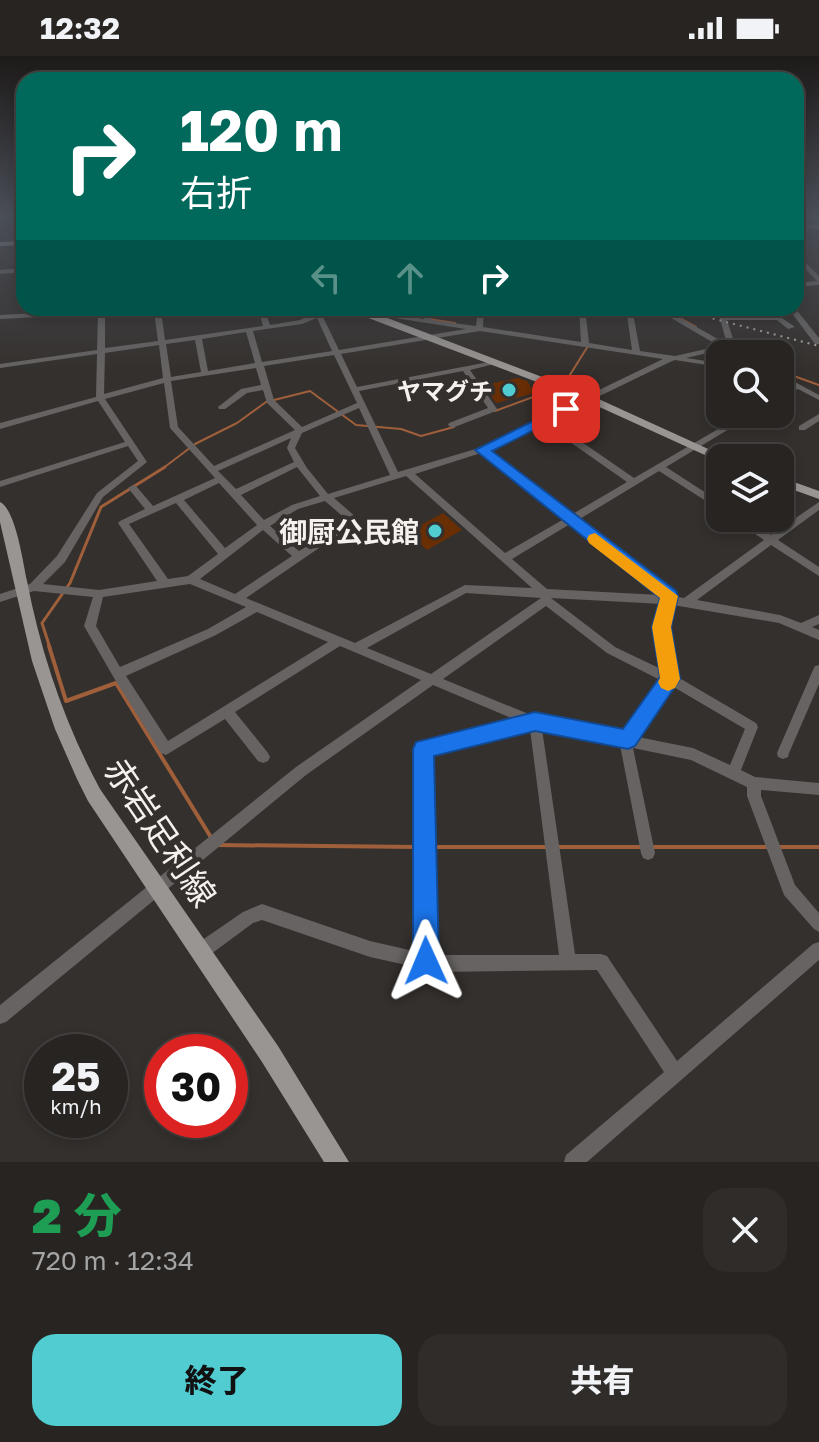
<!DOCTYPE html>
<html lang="ja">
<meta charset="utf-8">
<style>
:root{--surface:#272422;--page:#2f2c2a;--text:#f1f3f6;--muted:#a4a4a5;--line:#434140;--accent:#51ccd1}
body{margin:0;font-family:"Golos Text","Noto Sans JP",sans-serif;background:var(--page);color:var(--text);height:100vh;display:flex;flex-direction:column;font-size:30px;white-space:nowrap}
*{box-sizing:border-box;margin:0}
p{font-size:26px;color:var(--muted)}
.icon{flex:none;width:44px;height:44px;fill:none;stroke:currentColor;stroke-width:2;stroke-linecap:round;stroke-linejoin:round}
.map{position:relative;height:1106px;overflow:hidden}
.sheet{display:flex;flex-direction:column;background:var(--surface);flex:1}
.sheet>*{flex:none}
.top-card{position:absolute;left:16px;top:16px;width:788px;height:244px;border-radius:24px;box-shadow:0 4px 12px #0003,0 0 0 2px var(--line);background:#00695c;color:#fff;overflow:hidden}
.controls{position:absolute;left:706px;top:284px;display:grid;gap:16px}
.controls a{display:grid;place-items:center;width:88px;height:88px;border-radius:16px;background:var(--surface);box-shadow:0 4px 12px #0003,0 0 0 2px var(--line);font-size:40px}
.speed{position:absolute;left:24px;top:978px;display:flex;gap:16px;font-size:40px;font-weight:700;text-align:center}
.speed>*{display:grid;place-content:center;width:104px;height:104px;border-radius:50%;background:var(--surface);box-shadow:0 4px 12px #0003,0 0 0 2px var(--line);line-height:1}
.speed small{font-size:20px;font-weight:400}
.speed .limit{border:12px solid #d22;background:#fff;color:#111}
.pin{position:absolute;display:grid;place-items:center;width:68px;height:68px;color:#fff;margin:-34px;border-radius:16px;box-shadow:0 4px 12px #0006}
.me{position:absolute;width:88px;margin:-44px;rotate:359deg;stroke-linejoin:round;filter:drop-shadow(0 0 6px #0008)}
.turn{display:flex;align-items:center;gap:28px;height:168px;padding:0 32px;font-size:36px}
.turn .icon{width:104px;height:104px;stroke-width:2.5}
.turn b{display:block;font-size:56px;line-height:68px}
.lanes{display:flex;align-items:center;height:76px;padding:0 32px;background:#0003;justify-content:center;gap:40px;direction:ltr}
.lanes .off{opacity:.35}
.round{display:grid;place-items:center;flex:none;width:84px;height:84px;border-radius:24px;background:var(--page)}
.overview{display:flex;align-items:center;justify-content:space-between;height:136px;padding:0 32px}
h1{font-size:48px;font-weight:800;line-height:60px;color:#1e9e55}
.button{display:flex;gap:16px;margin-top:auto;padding:16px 32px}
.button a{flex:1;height:92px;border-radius:24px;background:var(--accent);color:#111;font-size:32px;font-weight:800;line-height:92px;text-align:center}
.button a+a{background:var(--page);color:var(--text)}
.status{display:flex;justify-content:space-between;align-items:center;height:56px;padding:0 40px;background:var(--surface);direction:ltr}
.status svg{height:22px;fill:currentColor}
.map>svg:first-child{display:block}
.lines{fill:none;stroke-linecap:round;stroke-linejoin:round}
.stream-far2{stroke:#a05f3b;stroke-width:2}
.stream-far1{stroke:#a05f3b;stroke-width:3}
.stream{stroke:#a05f3b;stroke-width:4}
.building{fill:#6a2e04}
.minor{fill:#666362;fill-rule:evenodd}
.major{fill:#999592;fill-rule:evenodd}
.rail{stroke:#aba8a5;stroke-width:2;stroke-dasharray:2 5;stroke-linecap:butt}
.route{fill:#1a73e8;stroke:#114b97;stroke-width:2}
.slow{fill:#f59e0b}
.poi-dot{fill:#51ccd1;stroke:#34302d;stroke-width:3}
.labels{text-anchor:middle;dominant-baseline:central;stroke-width:8;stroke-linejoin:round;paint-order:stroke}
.far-poi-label{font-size:24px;font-weight:bold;fill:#f4f1ef;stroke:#34302d;text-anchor:end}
.poi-label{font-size:28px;font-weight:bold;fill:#f4f1ef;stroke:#34302d;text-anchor:end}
.near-street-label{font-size:34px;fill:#f4f1ef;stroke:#34302d}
</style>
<div class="status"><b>12:32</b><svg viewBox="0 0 49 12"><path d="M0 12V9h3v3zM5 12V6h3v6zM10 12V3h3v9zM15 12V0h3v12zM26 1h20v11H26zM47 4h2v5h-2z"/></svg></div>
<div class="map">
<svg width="819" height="1106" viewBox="0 0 819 1106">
<rect width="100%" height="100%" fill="#34302d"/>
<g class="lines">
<g class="stream-far2">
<polyline points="661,252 696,271"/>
<polyline points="429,263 455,267"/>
<polyline points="780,315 819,329"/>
<polyline points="495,355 563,330 588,290"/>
<polyline points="162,413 195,388 237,367 266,346 310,335 356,369 401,373 421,380 454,371"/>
</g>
<polyline class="stream-far1" points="50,592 42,567 70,527 101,451 165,411"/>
<g class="stream">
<polyline points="49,590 66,645 116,627 212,783"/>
<polyline points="216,789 419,791"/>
<polyline points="431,791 547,791"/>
<polyline points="559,791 643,791"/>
<polyline points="651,791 767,791"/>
<polyline points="779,791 819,791"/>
</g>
</g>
<g class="building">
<polygon points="518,322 527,325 535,337 496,347 484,329"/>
<polygon points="575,355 594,367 574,377 556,364"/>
<polygon points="443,457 462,474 427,494 408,476"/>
</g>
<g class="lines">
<g class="minor">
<polygon points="24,160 24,164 0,165 0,161"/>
<rect x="796" y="169" width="23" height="4"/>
<polygon points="796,197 819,220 819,229 796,231 796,227 817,225 796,203"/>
<polygon points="24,212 24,216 0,218 0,214"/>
<path d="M130 252H172L161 255 165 284 263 270 258 252H264L270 269 300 264 315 257 313 252H319L320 255 326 252H334L322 259 339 294 466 273 356 256 355 255 358 253 424 263 427 252H433L431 264 476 270 478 252H484L483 271 581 286 579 252H585L589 287 632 294 626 252H632L640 295 675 300 719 290 654 252H662L727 288 717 252H723L726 260H779L795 271 788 273 777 264H727L735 289 733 291 744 298H734L725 293 686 302 720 307V311L675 304 670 306 550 364 634 422 744 358H754L666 411 720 446V454L659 415 578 464 673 537 674 540 684 542 764 484 732 462H744L771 479 819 446V454L778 484 819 511V520L771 489 697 544 780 559 801 567 819 559V568L812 571 819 574V584L779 567 673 549 668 571 676 620 756 667 758 671 741 714 755 721 819 727V739L761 734V740L795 829 819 857V876L814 873 784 839 747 740V731L691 704 633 692 655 797 653 802 648 804 643 802 641 797 620 689 542 673 575 898H601L607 900 677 1005 813 888 819 886V904L587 1106H564L566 1099 664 1016 597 914 438 916 370 901 262 864 253 867 207 901 201 903 195 901 193 895 195 889 243 856 262 848 370 885 418 896V693L419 689 424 687 518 665 433 629 306 719 6 966 0 968V949L296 711 421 624 340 590 235 656 268 697 270 701 268 705 263 707 258 705 225 663 166 699 161 697 114 622 84 570 93 541 34 535 0 546V538L30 528 57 500 97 437 138 405 128 390 0 431V425L125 386 98 345 0 373V367L96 341 97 298 0 312V308L97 294 98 258 0 263V259ZM154 255 158 285 105 292V257ZM317 262 332 295 262 306 253 275 302 268ZM480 275 663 303 479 392 398 416 359 335 463 315 488 352 449 367 448 369 452 372 496 355 497 353 470 314 498 307 494 305 357 331 341 298ZM246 276 255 307 208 315 202 283ZM195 284 201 316 171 321 166 288ZM159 289 163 322 104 338 105 297ZM334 299 357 347 302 371 274 344 264 310ZM256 312 261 329 241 333 218 351 219 353H225L247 337 263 334 267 347 295 374 214 410 178 371 171 325ZM164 327 170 372 215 422 153 450 136 430 133 429 128 432 145 453 120 465 118 467 157 525 99 534 43 528 65 506 103 441 147 406 105 343ZM359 352 390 419 328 438 307 412 295 392 302 377ZM543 367 627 426 571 459 488 394ZM291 382 287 392 294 406 236 433 218 415ZM481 397 564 463 505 497 415 418ZM297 411 320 440 292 449 264 464 241 439ZM406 420 532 532 465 529 355 587 246 542 357 466 359 464 357 462 334 442ZM219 427 257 469 225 492 184 444ZM325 445 347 464 299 495 270 470 298 453ZM176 447 218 498 188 520 168 523 129 468ZM570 468 660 539 547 533 512 503ZM263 474 292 500 235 538 200 523ZM190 528 246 551 208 573 120 611 96 570 103 541ZM466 537 541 542 431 618 367 592ZM551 542 662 548 656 571 663 614 615 591ZM546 550 607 597 662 625 625 678 536 661 443 623ZM257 556 328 586 168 685 126 620 216 579ZM672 630 745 673 730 709 693 692 638 681ZM530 673 559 899H434L431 697Z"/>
<polygon points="788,252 795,252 819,282 819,288 815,288"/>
<polygon points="780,318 819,339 819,344 798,333 780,342 780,337 792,330 780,323"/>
<polygon points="819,358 819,365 805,374 799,374 799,370"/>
<polygon points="797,428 800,429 800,433 780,446 780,438"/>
<polygon points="819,609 819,628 789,697 788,701 783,703 778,701 777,697 813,614 815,610"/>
</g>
<g class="major">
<polygon points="24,185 24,189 0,190 0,186"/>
<polygon points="342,252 356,252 377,258 592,340 728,402 720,402 720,405 718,405 584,344"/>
<polygon points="780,421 819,435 819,443 780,429"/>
<path d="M0 446C16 454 23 507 27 525 41 598 65 668 100 733L278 990 349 1106H324L262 1006 88 745 77 723 55 673 32 605 0 466Z"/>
</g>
<polyline class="rail" points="672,252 819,290"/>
</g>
<linearGradient id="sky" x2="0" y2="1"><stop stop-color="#1d1a19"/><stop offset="0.51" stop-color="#4a4e57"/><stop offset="1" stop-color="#4a4e57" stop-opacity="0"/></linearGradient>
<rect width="819" height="315" fill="url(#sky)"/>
<polygon class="route" points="566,349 570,350 570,356 492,395 676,535 678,540 671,571 680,623 635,690 628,693 535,675 434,700 439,905 436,914 426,918 417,914 413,905 413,693 416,686 535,656 623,673 660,621 652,571 660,542 475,394"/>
<polygon class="slow" points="595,477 678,540 671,571 680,623 675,632 668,635 661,632 658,626 660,622 652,571 660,542 589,487 587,483 589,479"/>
<g class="poi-dot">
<circle cx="509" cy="334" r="8"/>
<circle cx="435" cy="475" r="8"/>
</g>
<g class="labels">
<g class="far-poi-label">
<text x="493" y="334">ヤマグチ</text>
</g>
<g class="poi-label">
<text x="419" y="475">御厨公民館</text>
</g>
<g class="near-street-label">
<text transform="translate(161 776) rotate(56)">赤岩足利線</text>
</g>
</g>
</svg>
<div class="controls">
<a><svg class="icon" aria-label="search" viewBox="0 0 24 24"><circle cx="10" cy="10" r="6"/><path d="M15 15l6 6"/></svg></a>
<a><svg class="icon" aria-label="layers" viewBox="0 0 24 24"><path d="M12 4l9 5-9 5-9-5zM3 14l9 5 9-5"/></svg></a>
</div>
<div class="speed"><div>25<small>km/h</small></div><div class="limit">30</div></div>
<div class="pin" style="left:566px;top:353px;background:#d93025"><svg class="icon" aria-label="arrive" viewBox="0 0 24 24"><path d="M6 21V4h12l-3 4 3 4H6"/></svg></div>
<svg class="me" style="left:426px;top:905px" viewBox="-20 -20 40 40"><path d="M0-17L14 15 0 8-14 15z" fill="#1a73e8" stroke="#fff" stroke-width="4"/></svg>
<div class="top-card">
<div class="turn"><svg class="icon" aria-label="right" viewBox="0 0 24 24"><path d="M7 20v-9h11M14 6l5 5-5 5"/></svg><div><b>120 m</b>右折</div></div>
<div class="lanes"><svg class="icon off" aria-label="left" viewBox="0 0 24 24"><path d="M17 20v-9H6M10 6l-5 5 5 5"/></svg><svg class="icon off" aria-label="ahead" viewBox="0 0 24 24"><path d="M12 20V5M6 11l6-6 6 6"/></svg><svg class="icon" aria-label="right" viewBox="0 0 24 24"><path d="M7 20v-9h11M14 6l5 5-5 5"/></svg></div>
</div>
</div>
<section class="sheet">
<div class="overview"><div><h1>2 分</h1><p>720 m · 12:34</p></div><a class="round"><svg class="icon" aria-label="close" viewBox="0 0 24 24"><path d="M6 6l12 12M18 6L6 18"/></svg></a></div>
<div class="button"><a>終了</a><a>共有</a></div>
</section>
